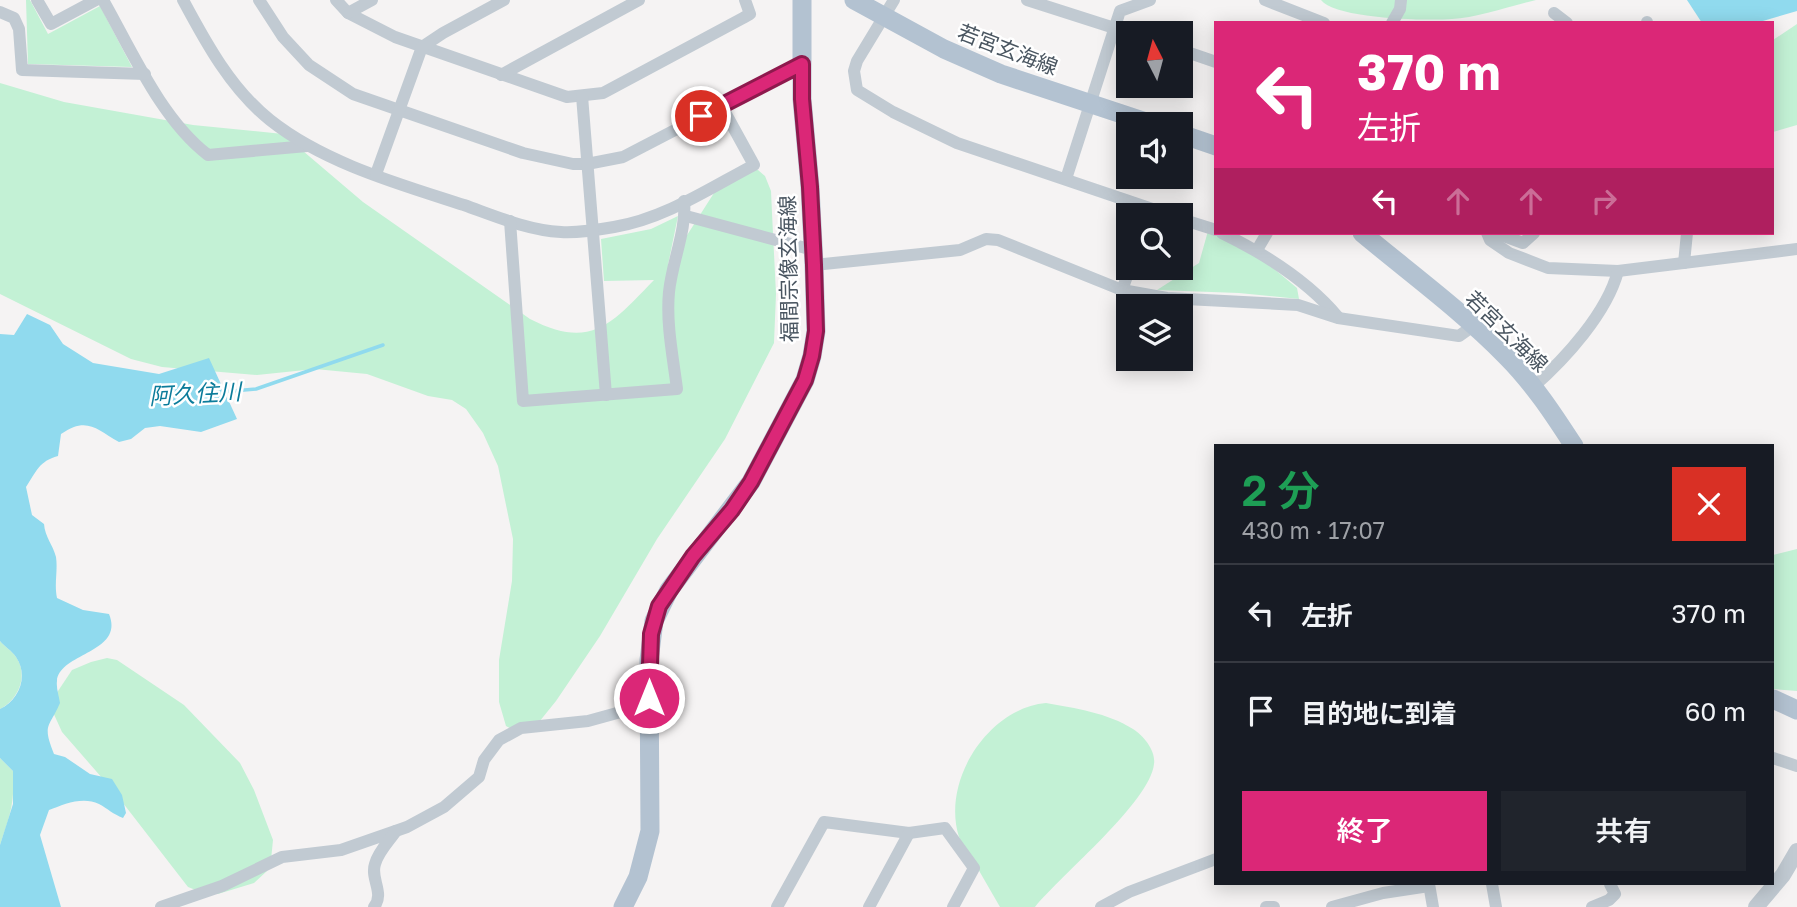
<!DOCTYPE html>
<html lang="ja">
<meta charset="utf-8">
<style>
:root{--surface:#171b24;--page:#20242c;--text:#f1f3f6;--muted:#9ea1a6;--line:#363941;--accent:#db2777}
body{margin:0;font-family:"Golos Text","Noto Sans JP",sans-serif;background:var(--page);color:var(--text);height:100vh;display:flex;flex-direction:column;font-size:26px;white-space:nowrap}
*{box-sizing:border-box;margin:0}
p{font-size:23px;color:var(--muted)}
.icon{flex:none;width:38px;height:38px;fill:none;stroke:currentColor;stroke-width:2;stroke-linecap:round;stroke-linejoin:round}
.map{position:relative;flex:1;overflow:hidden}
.drawer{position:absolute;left:1214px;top:444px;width:560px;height:441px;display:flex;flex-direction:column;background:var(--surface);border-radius:0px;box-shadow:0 4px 18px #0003}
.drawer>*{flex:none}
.banner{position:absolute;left:1214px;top:21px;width:560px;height:214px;border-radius:0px;box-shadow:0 4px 18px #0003;background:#db2777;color:#fff;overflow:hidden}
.needle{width:46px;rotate:354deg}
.tools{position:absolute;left:1116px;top:21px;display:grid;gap:14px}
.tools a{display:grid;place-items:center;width:77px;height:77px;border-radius:0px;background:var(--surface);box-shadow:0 4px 18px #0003;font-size:35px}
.pin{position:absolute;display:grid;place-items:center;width:60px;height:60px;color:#fff;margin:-30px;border:4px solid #fff;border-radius:50%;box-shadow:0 2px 7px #0007}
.me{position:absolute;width:77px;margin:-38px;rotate:0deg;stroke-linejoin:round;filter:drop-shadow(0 0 5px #0008)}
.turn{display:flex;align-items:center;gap:24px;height:147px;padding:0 28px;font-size:32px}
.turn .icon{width:91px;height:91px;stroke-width:2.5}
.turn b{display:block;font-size:49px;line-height:60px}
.lanes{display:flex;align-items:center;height:66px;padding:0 28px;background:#0003;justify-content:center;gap:35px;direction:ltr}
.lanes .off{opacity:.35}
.round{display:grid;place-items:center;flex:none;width:74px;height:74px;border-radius:0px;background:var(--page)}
.headline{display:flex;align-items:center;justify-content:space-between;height:119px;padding:0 28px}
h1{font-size:42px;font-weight:600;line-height:52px;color:#1e9e55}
.cta{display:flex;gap:14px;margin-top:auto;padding:14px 28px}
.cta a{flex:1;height:80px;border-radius:0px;background:var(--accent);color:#fff;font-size:28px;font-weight:600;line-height:80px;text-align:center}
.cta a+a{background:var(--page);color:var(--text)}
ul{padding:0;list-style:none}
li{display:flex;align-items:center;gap:21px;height:98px;padding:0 28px;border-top:2px solid var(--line)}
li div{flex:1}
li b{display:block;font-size:26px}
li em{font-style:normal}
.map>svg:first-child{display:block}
.green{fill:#c3f1d5}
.water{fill:#90daee}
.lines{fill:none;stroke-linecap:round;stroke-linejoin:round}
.stream{stroke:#90daee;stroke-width:3.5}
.minor{stroke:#c1cad2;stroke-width:12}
.tertiary{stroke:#c1cad2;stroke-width:16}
.primary{stroke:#b3c2d1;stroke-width:19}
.route-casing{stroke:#8e194d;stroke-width:18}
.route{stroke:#db2777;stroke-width:12}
.labels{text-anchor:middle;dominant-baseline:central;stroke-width:5;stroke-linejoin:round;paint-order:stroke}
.street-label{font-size:21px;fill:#4a5661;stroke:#fff}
.water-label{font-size:23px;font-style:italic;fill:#0c7c9b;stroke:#fff}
</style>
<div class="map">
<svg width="1797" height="907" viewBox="0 0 1797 907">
<rect width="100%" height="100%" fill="#f5f3f3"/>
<g class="green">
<polygon points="26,0 30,0 48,34 100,6 132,67 28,64"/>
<path d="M1321 0H1536C1511 6 1476 18 1452 19 1427 21 1335 19 1321 0Z"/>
<polygon points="1797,24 1797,125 1773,132 1773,40"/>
<path d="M0 83 64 102 193 125 283 134 363 202 530 319C592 351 612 323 654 280L604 281 601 239 651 229 678 216 668 265 721 182 752 169 758 170 765 176 771 191 772 213 776 294 774 343 725 439 657 539 600 636 556 701 535 727 515 731 506 726 499 702V660L512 581 513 539 498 466 483 433 466 409 452 400 428 396 367 374 315 369 257 375 162 367 131 359 0 294Z"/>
<polygon points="1208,231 1261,258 1297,288 1299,299 1239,293 1157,290 1199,263"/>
<polygon points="1797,549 1797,691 1773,689 1773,555"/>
<path d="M0 641C4 646 12 651 16 657 29 676 18 700 0 709Z"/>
<polygon points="107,658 117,660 184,705 240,763 254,790 273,840 271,860 267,871 254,883 218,894 206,894 188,887 116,794 62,732 52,710 56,694 72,670 91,662"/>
<path d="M1046 703C1075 708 1108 713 1133 729 1144 736 1156 751 1154 764 1150 802 1062 874 1035 907H1000C990 890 980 872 970 855 966 849 961 843 959 837 941 780 989 708 1046 703Z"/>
<path d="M0 758 13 771C15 802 10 816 0 845Z"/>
</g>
<g class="water">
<polygon points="1687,0 1797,0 1797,11 1756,23 1702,23"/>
<path d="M27 314 50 325 63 344 93 363 159 374 209 358 237 419 201 432 160 426 145 428 131 439 119 442C96 429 87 416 61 434L58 456C39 461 36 472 26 487L32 515 44 524C45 537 53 545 56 557 58 571 54 584 57 598L83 610 109 614C125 653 59 653 57 681 56 688 59 696 60 703 49 728 42 724 54 754L65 757 90 774 112 779 122 795 126 813 123 818C113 814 108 809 99 804 83 796 64 804 49 810L40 835 61 907H0V845L13 804V771L0 758V709C19 700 29 676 16 657 12 651 4 646 0 641V334L14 335Z"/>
</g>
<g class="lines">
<polyline class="stream" points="221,392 256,389 383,345"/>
<g class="minor">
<polyline points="37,0 51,24 96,0"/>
<path d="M103 0C132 51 161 119 208 155L307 146"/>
<path d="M183 0C206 43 231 89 270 120 324 163 399 184 464 205 495 216 527 230 561 232 577 233 597 230 614 227 664 219 710 188 754 165L721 105"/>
<polyline points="259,0 283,37 309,65 353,94 523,153 573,164 587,164 623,157 802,64"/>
<polyline points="336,0 348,13 395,37 567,97 603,93 743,18 750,14 745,0"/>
<polyline points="894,0 857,61 854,71 857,90 893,112 957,143 1170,215"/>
<polyline points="1027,0 1130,33"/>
<polyline points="1265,0 1324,23"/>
<polyline points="0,12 14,18 19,29 22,70 145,74"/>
<polyline points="348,13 372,0"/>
<polyline points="1554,13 1567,23"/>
<polyline points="1647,22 1647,23"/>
<polyline points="1392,23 1400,9 1401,0"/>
<polyline points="1181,50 1216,62"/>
<polyline points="501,75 639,0"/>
<polyline points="582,96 606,395"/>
<polyline points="376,174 422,47 443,33 504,0"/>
<polyline points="1066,179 1120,11 1150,0"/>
<polyline points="686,216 813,250"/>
<polyline points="1181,219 1216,230"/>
<path d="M510 221 523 401 677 389C673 357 666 324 669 292 672 262 687 229 684 201"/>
<path d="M1222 233C1265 254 1307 280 1338 317"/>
<polyline points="1487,233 1490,240 1509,253 1548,268 1618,271 1797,249"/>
<polyline points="1496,233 1523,243 1534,233"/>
<polyline points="1257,250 1267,233"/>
<polyline points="1684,263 1687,233"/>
<polyline points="814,265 960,250 986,239 998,240 1122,290 1167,298 1298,305 1338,318 1459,336 1473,326"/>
<polyline points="1122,290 1130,268"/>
<path d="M1533 387C1565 359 1607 313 1618 271"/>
<polyline points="1773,758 1797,766"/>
<polyline points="1429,884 1433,907"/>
<polyline points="1492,884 1496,907"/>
<polyline points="161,907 222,886 282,857 341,850 407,827 444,807 479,777 484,760 499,740 521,728 588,721 617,713 649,698"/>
<path d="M374 907C385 893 370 879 375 864 378 852 389 841 396 831"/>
<polyline points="777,907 824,822 909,833 945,828 974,868 953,907"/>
<polyline points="869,907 909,833"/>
<polyline points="1101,907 1129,892 1216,859"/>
<polyline points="1266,907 1274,907"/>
<polyline points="1332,907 1383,893 1429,886"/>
<polyline points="1592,907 1609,900 1615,894 1610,884"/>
</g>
<polyline class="tertiary" points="1756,907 1783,875 1797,851"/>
<g class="primary">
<polyline points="854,0 944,49 1001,74 1152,124"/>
<polyline points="1181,134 1216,146"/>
<path d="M1362 233C1410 273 1462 311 1506 356 1533 383 1554 415 1574 446"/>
<polyline points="1773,699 1797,710"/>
<polyline points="623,907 638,877 650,831 649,660 654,621 669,590 751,482 805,380 812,356 816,331 814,265 810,187 802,99 802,0"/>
</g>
</g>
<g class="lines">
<defs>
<polyline id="route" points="649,698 651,634 659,606 693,556 732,510 751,482 805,380 812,356 816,331 814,265 810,187 802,99 802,64 701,116"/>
</defs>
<use href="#route" class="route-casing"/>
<use href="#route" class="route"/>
</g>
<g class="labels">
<g class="street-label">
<text transform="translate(1008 49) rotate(21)">若宮玄海線</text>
<text transform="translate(788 269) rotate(-91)">福間宗像玄海線</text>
<text transform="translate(1507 331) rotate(44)">若宮玄海線</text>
</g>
<g class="water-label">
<text transform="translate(195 393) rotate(-3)">阿久住川</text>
</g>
</g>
</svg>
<div class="tools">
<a><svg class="needle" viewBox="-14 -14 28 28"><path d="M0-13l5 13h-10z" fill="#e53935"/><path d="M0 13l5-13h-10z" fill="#9ea1a6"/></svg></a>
<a><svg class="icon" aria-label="sound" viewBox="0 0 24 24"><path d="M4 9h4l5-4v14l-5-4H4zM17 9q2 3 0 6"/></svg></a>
<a><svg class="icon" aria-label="search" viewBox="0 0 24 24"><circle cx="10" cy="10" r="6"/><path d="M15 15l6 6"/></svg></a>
<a><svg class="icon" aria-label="layers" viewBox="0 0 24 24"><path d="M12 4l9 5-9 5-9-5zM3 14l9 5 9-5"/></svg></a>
</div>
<div class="pin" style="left:701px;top:116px;background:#d93025"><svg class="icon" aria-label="arrive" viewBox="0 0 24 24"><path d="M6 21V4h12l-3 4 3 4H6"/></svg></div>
<svg class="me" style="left:649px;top:698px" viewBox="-20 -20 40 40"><circle r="17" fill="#db2777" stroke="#fff" stroke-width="3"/><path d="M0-11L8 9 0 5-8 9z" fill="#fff"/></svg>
<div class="banner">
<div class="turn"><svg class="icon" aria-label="left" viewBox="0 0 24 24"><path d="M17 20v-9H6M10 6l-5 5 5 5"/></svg><div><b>370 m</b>左折</div></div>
<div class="lanes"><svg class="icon" aria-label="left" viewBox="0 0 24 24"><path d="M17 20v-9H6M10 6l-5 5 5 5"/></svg><svg class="icon off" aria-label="ahead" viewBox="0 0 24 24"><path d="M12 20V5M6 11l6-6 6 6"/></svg><svg class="icon off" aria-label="ahead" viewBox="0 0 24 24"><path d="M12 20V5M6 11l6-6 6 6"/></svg><svg class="icon off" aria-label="right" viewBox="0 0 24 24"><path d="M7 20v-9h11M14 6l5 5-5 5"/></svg></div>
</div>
<section class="drawer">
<div class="headline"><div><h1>2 分</h1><p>430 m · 17:07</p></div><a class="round" style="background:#d93025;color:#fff"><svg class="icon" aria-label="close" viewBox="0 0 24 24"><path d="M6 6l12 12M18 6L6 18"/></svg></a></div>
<ul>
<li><svg class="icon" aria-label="left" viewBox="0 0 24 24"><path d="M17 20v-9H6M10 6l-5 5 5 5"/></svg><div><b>左折</b></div><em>370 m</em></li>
<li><svg class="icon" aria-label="arrive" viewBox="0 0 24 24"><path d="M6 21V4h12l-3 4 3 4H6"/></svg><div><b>目的地に到着</b></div><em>60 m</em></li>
</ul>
<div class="cta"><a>終了</a><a>共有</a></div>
</section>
</div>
